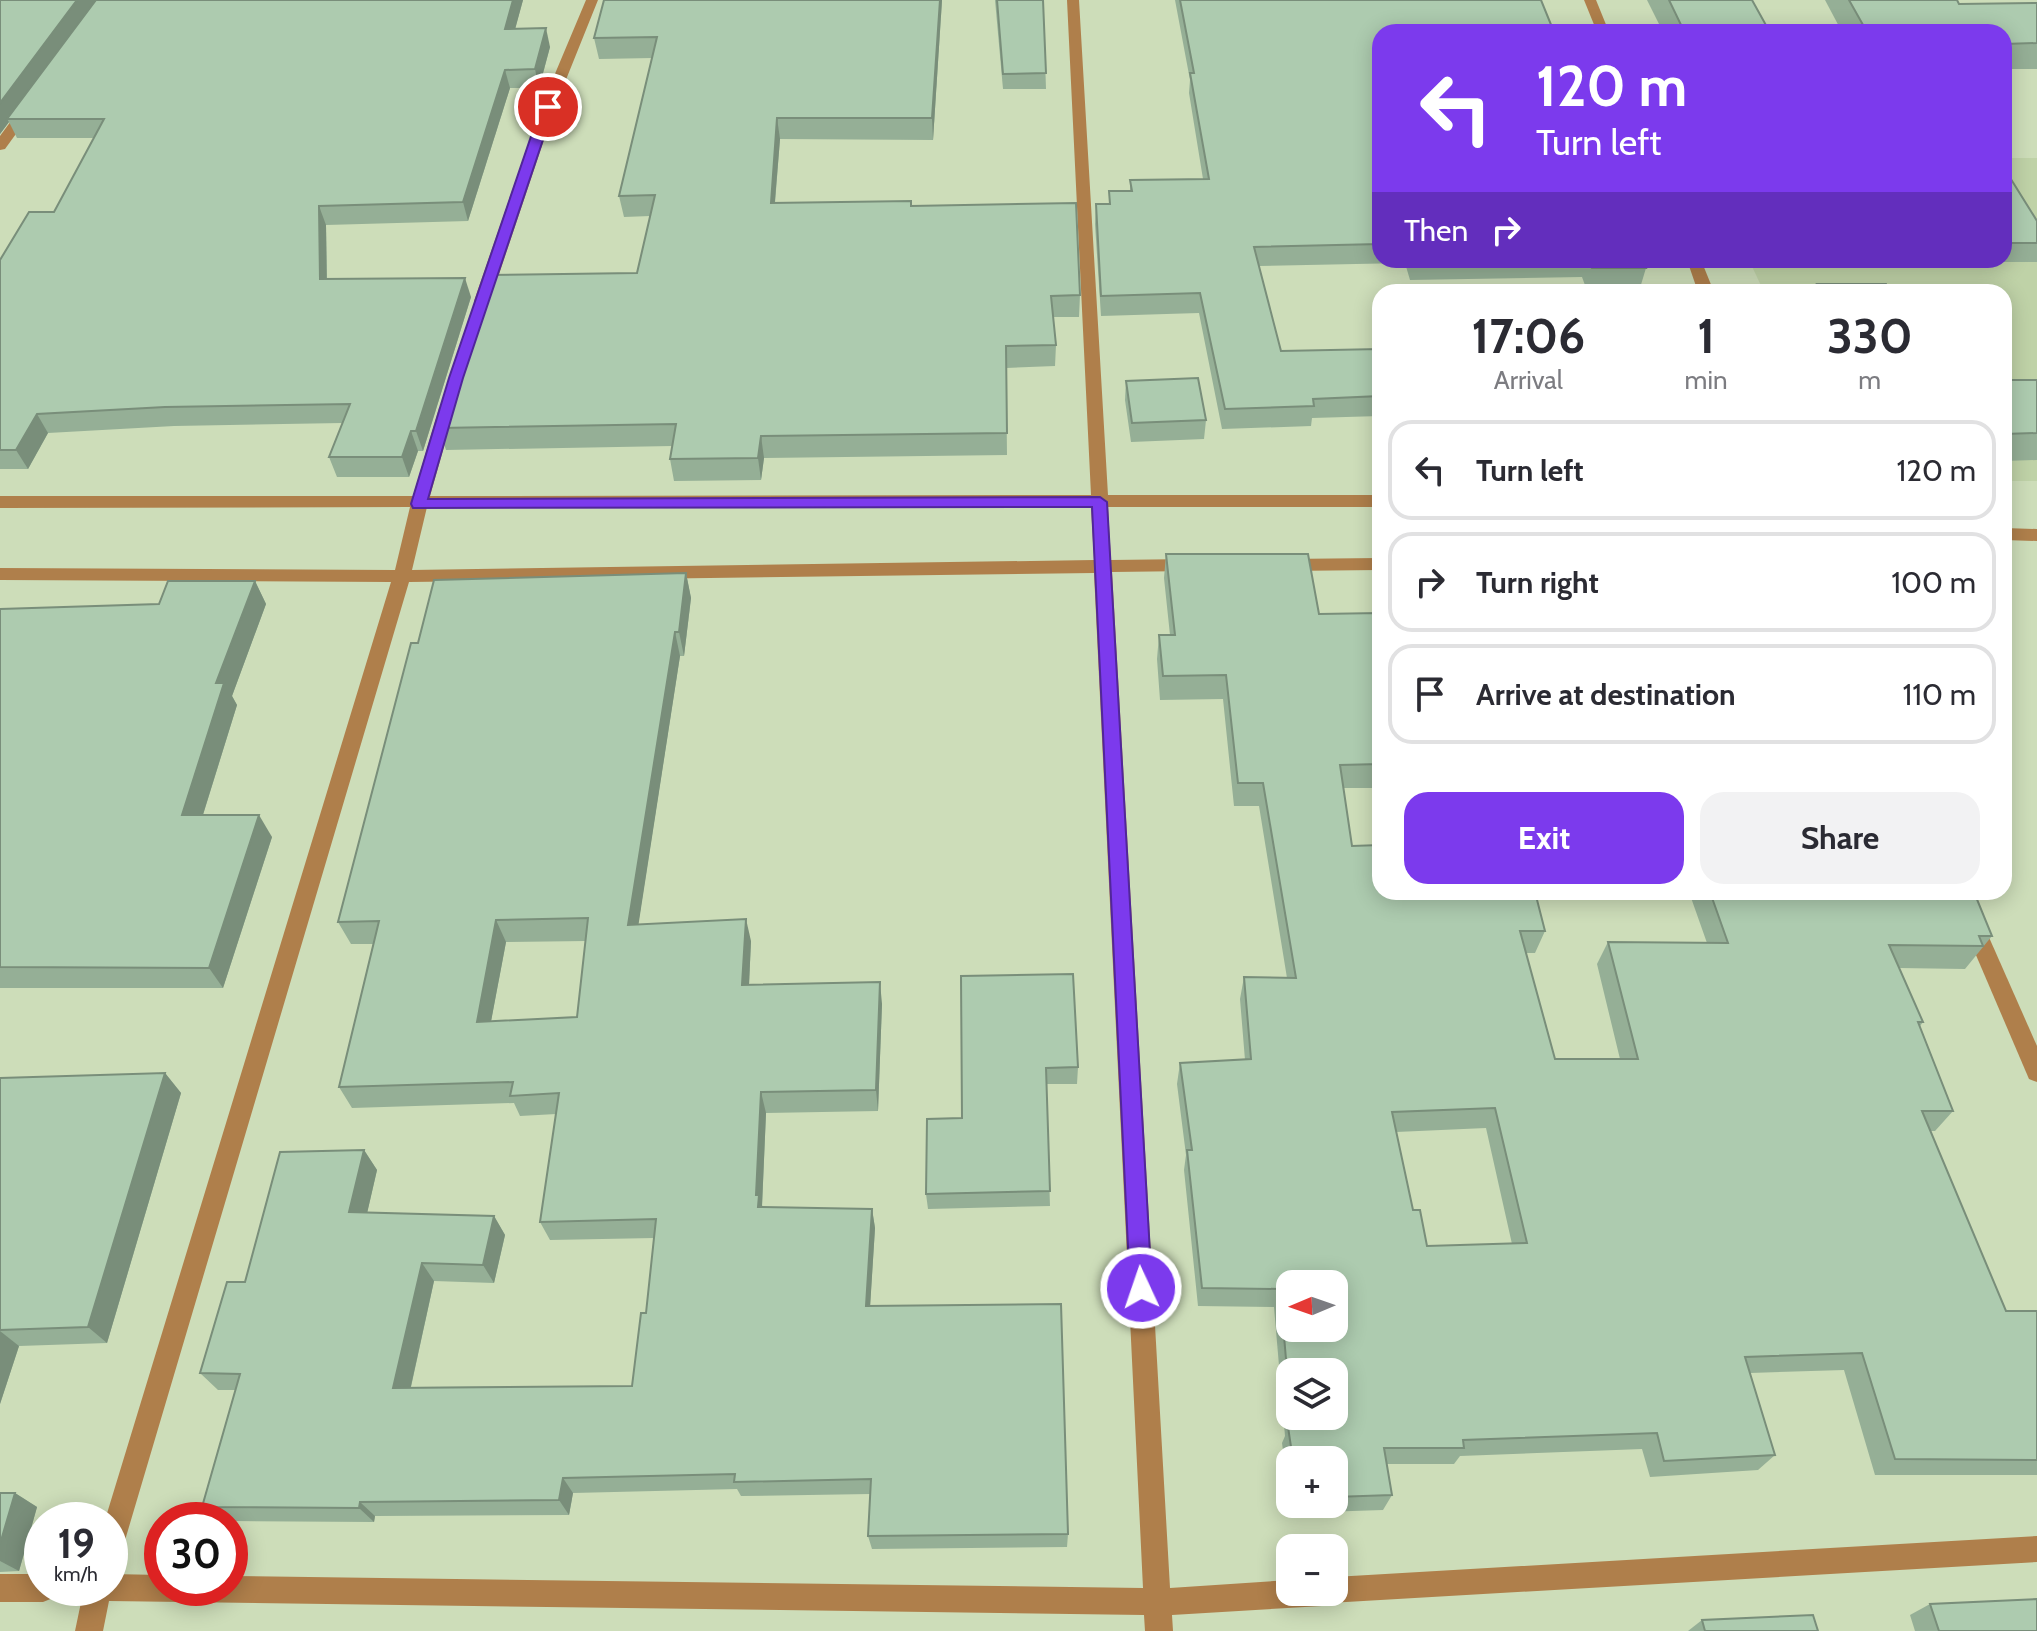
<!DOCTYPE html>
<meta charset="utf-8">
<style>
:root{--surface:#fff;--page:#f2f2f3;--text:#2b2b33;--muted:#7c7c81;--line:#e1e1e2;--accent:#7c3aed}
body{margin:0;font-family:Cabin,sans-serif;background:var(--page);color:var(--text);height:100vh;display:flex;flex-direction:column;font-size:30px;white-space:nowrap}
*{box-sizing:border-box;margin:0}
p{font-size:26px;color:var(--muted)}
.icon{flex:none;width:44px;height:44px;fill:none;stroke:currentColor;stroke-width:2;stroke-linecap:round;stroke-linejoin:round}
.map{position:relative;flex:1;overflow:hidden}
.side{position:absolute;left:1372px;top:284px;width:640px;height:616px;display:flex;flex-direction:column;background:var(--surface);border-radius:24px;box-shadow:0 4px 20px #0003}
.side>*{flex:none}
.top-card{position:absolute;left:1372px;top:24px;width:640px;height:244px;border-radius:24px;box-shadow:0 4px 20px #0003;background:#7c3aed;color:#fff;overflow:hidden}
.needle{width:52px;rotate:268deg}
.buttons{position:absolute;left:1276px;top:1270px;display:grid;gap:16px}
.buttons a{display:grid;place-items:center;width:72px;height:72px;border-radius:16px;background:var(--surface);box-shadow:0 4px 20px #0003;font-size:40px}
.speed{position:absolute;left:24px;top:1502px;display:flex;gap:16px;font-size:40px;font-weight:700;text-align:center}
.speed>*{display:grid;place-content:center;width:104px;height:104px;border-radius:50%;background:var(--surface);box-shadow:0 4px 20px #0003;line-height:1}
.speed small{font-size:20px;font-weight:400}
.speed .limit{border:12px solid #d22;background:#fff;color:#111}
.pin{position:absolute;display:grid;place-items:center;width:68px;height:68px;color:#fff;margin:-34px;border:4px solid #fff;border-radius:50%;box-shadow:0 2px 8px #0007}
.me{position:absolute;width:88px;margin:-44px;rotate:357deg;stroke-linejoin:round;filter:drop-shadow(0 0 6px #0008)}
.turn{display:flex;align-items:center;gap:28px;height:168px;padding:0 32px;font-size:36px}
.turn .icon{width:104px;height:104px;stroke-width:2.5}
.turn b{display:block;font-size:56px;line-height:68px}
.then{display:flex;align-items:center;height:76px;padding:0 32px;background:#0003;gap:16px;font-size:30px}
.eta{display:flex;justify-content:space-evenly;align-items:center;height:136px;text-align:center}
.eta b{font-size:48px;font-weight:700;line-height:56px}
.primary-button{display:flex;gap:16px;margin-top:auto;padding:16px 32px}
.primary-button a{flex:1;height:92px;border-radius:24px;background:var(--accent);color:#fff;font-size:32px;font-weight:700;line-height:92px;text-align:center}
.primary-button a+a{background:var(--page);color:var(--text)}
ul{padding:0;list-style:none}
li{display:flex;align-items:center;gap:24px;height:100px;margin:0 16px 12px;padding:0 16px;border:4px solid var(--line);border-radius:24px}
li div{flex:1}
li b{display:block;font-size:30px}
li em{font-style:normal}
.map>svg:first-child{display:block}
.built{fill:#bfd2a7}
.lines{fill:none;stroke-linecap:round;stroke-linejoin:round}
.lane{fill:#af7f4b;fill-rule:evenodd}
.street{fill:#af7f4b;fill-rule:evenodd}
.wall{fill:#95af96;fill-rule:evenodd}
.shaded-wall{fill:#798e7a}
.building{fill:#adcbaf;stroke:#798e7a;stroke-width:2;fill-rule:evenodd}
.route{fill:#7c3aed;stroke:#51269a;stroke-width:2}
</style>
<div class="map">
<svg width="2037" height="1631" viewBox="0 0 2037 1631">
<rect width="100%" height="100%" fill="#cdddb9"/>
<polygon class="built" points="2004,158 2037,158 2037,481 2004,481 2004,292 1764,292 1749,260 2004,260"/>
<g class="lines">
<polygon class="lane" points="0,1574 42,1574 42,1588 57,1588 53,1598 43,1602 0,1602"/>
<g class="street">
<polygon points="586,0 598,0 555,107 490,301 482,306 477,304 474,301 541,107"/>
<path d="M1067 0H1079L1108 495H1380V507H1108L1111 560 1192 559 1201 565 1192 571 1112 572 1170 1588 1290 1580V1592H1334V1577L2037 1536V1562L1329 1603 1322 1606 1172 1615 1173 1631H1145L1144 1615 109 1601 103 1631H75L84 1588H110V1574L162 1575V1588H230V1576L1143 1588 1094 573 409 582 123 1547 119 1556 110 1560V1520H105L391 582 0 580V568L395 570 410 507 0 508V496H413L439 408 447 403 455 408 430 496 1091 495ZM427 507H1091L1094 560 412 570Z"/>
<polygon points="1584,0 1596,0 1609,32 1597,32"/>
<polygon points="22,106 34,109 5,149 0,150 0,136"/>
<polygon points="1687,260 1701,260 1714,292 1698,292"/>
<polygon points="2004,528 2037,529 2037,541 2004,540"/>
<polygon points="1380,558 1380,570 1284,571 1275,565 1284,559"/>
<polygon points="1949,892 1969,892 2037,1046 2037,1082 2029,1079 2026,1072"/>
</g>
</g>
<g class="wall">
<polygon points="0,0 523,0 515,29 550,47 539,88 510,88 468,221 326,225 327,279 471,297 423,451 418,451 409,477 337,477 329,457 342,423 174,426 48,433 28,469 0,469 0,260 54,212 94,138 17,138 9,122 0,134"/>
<polygon points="942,0 933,140 780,139 775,203 912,206 1080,295 1079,317 1053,317 1056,345 1055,366 1006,368 1007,455 764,458 761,480 674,481 670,459 672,446 446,450 439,428 637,273 650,216 624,217 619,196 652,58 599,59 594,38"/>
<polygon points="995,0 1043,0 1046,89 1003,89"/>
<polygon points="1175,0 1541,0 1380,32 1380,260 1643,260 1646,268 1640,288 1586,288 1582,277 1410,280 1405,263 1259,266 1281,351 1380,349 1380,416 1312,418 1311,426 1222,429 1199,313 1101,316 1095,224 1096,204 1109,204 1109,191 1130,191 1130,180 1203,179 1189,93 1190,80"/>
<polygon points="1647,0 1752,0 1767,27 1765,32 1663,32"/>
<polygon points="1825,0 1957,0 1959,4 2037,3 2037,69 2004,69 2004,32 1842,32"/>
<polygon points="2004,168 2037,221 2037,262 1978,262 1977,260 2004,260"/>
<polygon points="1817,284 1891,292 1814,292"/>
<polygon points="2004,380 2037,380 2037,460 2004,461"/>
<polygon points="1126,381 1206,420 1204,439 1131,442 1125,400"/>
<path d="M1166 554 1319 614 1380 613V788H1343L1352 846 1545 931 1535 953H1526L1555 1059H1620L1597 964 1608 942 1707 943 1689 892H1974L1992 936 1965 969 1899 968 1923 1022 1920 1026 1953 1111 1935 1131H1930L2006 1311H2037V1475H1875L1844 1370 1750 1373 1775 1455 1758 1470 1650 1477 1642 1449 1460 1456 1454 1464H1387L1392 1495 1383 1510 1291 1513 1290 1504H1334V1460H1290V1503L1282 1443 1285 1436 1274 1307 1198 1306 1184 1170 1186 1155 1177 1084 1180 1063 1245 1060 1240 999 1244 977 1287 978 1259 806H1234L1223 699 1160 700 1157 659 1159 635H1170L1164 578ZM1486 1128 1512 1244 1427 1246 1413 1210 1396 1132ZM1290 1372 1334 1416H1290Z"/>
<path d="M686 573 691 598 684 656H680L638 925 751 941 749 985 882 1004 878 1111 766 1113 762 1207 872 1209 875 1228 870 1306 1068 1534 1067 1547 872 1549 868 1536 870 1494 741 1496 737 1489 573 1493 569 1515 375 1516 374 1522 230 1521V1520H219L202 1507 236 1390H218L200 1373 245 1282 364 1150 377 1170 367 1213 494 1216 505 1235 494 1283 434 1281 411 1387 632 1386 646 1313 654 1238 550 1240 540 1222 556 1114 520 1116 514 1103 352 1108 339 1087 373 944H351L338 922 418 643ZM586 941 577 1017 491 1021 506 942Z"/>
<polygon points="255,581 266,604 232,696 237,705 203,815 272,837 223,988 0,988 0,609 159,604"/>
<polygon points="961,976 1078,1067 1077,1084 1046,1084 1050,1206 928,1209 926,1194 962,1118"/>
<polygon points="165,1073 181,1093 107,1343 19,1346 0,1404 0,1078"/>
<polygon points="0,1493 15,1493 37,1507 19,1571 0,1572"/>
<polygon points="1930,1604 2037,1631 1915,1631 1910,1615"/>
<polygon points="1702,1620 1818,1631 1688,1631"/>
</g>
<g class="shaded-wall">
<polygon points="77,0 98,0 7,119 9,122 0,134 0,103"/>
<polygon points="513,0 523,0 510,48 505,29"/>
<polygon points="940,0 942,0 933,140 932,118"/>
<polygon points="546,28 550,47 539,88 535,69"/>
<polygon points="505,70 510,88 468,221 463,202"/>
<polygon points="777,118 780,139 773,224 771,203"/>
<polygon points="319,206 326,225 327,299 320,279"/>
<polygon points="465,278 471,297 423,451 416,431"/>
<polygon points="37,414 48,433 28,469 16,450"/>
<polygon points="411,431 418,451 409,477 402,457"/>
<polygon points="761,436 764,458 761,480 758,458"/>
<polygon points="686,573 691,598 684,656 679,632"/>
<polygon points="255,581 266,604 232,696 237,705 196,837 182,815 216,683"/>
<polygon points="675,632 680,656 635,947 628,925"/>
<polygon points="259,815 272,837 223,988 209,968"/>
<polygon points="746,919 751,941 748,1006 742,985"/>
<polygon points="496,920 506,942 487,1043 477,1022"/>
<polygon points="880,982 882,1004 878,1111 876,1090"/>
<polygon points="165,1073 181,1093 107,1343 88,1327"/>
<polygon points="761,1092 766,1113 762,1205 764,1214 758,1207 756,1195"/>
<polygon points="364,1150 377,1170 363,1231 349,1212"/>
<polygon points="872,1209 875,1228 869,1324 866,1306"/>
<polygon points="494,1216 505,1235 494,1283 483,1265"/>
<polygon points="422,1263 434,1281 407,1404 393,1388"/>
<polygon points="0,1331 19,1346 0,1404"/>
<polygon points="563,1478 573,1493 569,1515 559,1500"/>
<polygon points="15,1493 37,1507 19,1571 0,1561 0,1544"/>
<polygon points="360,1502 375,1516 374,1522 359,1508"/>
</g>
<g class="building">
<polygon points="0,0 77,0 0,103"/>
<polygon points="96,0 513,0 505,29 546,28 535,69 505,70 463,202 319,206 320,279 465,278 416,431 411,431 402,457 329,457 350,404 165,407 37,414 16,450 0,450 0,260 29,212 54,212 104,119 7,119"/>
<polygon points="604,0 940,0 932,118 777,118 771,203 911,201 911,206 1076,203 1080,295 1051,296 1056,345 1006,346 1007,433 761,436 758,458 670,459 676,424 439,428 487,275 637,273 655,195 619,196 657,37 594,38"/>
<polygon points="997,0 1043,0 1046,73 1003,74"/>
<polygon points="1180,0 1541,0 1554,32 1380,32 1380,244 1254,247 1281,351 1380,349 1380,396 1313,399 1314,406 1225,409 1200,293 1101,296 1096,204 1110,204 1109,191 1132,191 1130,180 1209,179 1190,73 1194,73"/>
<polygon points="1669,0 1752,0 1767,27 1682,27"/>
<polygon points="1849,0 1957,0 1959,4 2037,3 2037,43 2004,44 2004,32 1867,32"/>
<polygon points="2004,168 2037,221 2037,243 2004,243"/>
<polygon points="1589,260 1643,260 1646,268 1592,268"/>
<polygon points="1817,284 1886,284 1891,292 1821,292"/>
<polygon points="1198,378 1206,420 1132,423 1126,381"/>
<polygon points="2004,380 2037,380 2037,433 2004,434"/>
<path d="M1166 554H1308L1319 614 1380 613V764L1340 765 1352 846 1380 845V892H1535L1545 931H1520L1555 1059H1638L1608 942 1728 943 1710 892H1974L1992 936H1979L1983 946 1889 945 1923 1022H1918L1953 1111H1922L2006 1311H2037V1460L1895 1459 1862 1353 1745 1357 1775 1455 1664 1461 1657 1433 1463 1440 1464 1448H1384L1392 1495 1334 1497V1460H1293L1288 1427H1292L1291 1416H1334V1372H1290V1406L1280 1289 1202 1288 1187 1150H1192L1180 1063 1251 1059 1244 977 1296 978 1263 783H1238L1226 675 1163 676 1159 635H1175ZM1495 1108 1527 1243 1427 1246 1420 1210H1413L1392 1112ZM1290 1284H1334V1328H1290Z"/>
<path d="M686 573 679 632H675L628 925 746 919 742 985 880 982 876 1090 761 1092 756 1195H759L758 1207 872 1209 866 1306 1061 1304 1068 1534 868 1536 871 1479 734 1482 735 1474 563 1478 559 1500 360 1502 359 1508 202 1507 240 1374 200 1373 227 1282H245L280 1152 364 1150 349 1212 494 1216 483 1265 422 1263 393 1388 632 1386 641 1313H646L656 1219 540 1222 559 1093 510 1096 513 1082 339 1087 379 921 338 922 411 643H418L434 580ZM588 918 577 1017 477 1022 496 920Z"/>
<polygon points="168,581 255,581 216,683 224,683 182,815 259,815 209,968 0,967 0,609 159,604"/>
<polygon points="1073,974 1078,1067 1046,1068 1050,1191 926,1194 927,1119 962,1118 961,976"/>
<polygon points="165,1073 88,1327 0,1330 0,1078"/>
<polygon points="0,1493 15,1493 0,1544"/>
<polygon points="2037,1599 2037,1631 1939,1631 1930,1604"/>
<polygon points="1813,1615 1818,1631 1705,1631 1702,1620"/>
</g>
<polygon class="route" points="548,104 554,107 463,378 428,499 1100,497 1107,502 1152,1288 1149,1295 1141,1298 1133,1295 1130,1288 1092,507 413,508 411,504 449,378 541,107"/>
</svg>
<div class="buttons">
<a><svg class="needle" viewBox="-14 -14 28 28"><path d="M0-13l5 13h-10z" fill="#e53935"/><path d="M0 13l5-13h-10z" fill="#7c7c81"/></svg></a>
<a><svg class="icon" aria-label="layers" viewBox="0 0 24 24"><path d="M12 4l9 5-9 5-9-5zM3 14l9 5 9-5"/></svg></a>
<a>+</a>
<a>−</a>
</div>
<div class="speed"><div>19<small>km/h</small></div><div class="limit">30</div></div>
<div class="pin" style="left:548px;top:107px;background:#d93025"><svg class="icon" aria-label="arrive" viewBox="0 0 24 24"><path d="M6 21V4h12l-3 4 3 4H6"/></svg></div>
<svg class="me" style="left:1141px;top:1288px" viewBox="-20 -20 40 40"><circle r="17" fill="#7c3aed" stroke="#fff" stroke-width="3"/><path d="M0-11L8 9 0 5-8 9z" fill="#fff"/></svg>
<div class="top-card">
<div class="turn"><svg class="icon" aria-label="left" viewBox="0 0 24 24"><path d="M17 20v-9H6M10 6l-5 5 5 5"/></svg><div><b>120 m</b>Turn left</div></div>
<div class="then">Then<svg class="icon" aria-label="right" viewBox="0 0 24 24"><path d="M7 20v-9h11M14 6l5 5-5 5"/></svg></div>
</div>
<section class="side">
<div class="eta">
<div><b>17:06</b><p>Arrival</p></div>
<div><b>1</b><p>min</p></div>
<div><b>330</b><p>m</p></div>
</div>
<ul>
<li><svg class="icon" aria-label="left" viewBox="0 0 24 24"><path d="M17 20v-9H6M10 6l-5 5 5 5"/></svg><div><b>Turn left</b></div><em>120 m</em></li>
<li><svg class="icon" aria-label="right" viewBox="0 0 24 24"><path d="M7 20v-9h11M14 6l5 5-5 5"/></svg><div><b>Turn right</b></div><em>100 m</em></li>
<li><svg class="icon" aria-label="arrive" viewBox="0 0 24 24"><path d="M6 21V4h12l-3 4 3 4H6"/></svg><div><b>Arrive at destination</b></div><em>110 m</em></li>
</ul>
<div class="primary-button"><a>Exit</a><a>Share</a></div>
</section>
</div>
